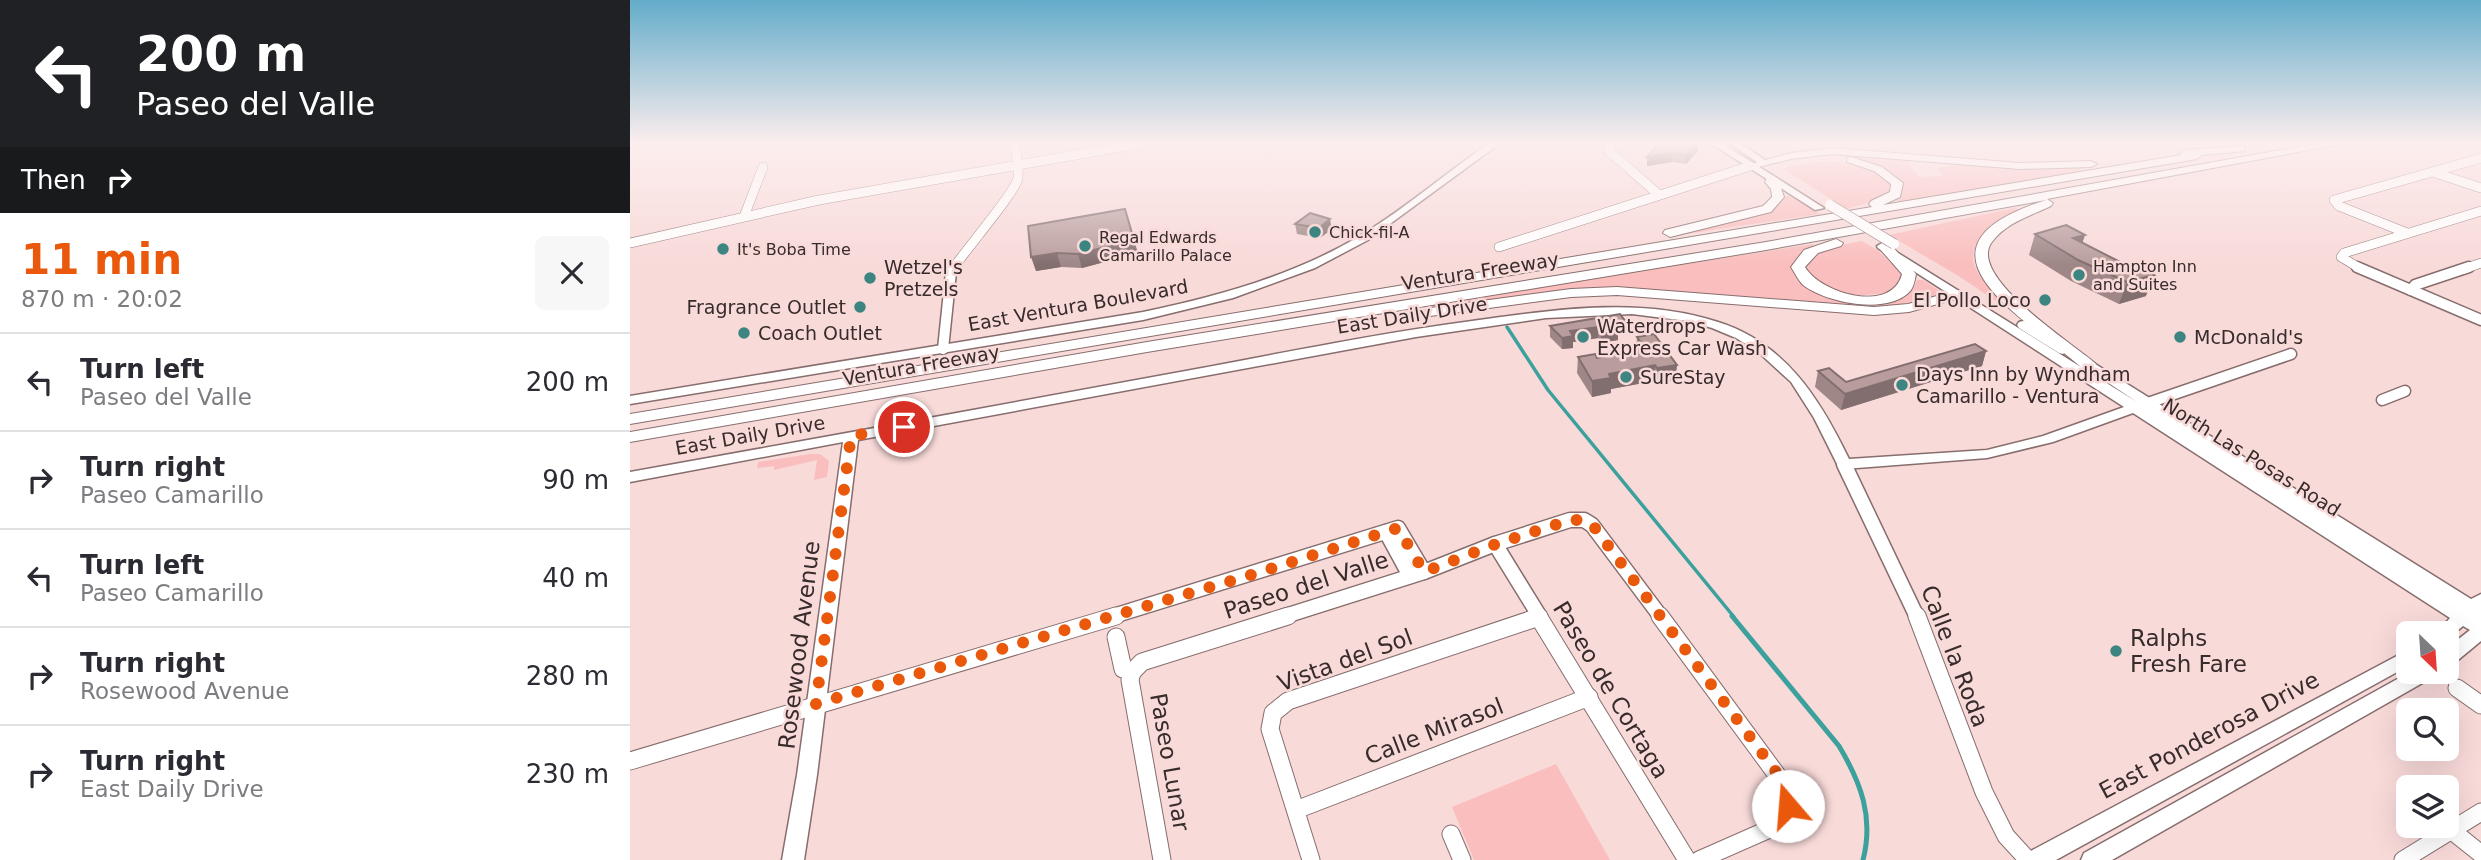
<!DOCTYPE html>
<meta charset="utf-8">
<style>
:root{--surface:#fff;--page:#f7f7f7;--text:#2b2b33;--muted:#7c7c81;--line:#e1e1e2;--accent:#ea580c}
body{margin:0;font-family:"DejaVu Sans",sans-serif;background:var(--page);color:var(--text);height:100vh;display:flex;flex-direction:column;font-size:26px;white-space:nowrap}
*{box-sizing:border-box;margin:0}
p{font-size:23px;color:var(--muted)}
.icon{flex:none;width:38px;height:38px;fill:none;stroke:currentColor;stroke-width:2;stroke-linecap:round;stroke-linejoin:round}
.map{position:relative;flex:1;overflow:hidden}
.panel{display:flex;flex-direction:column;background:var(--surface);width:630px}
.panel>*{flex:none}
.guide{background:#202124;color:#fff;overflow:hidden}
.needle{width:46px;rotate:155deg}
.tools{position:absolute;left:1766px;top:621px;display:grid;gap:14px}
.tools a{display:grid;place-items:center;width:63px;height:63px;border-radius:10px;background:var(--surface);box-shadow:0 7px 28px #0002;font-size:35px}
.pin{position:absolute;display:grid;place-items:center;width:60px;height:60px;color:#fff;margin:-30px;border:4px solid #fff;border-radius:50%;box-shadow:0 2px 7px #0007}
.me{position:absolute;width:77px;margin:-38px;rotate:342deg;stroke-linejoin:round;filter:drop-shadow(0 0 5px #0008)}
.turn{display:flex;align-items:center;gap:24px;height:147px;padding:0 21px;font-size:32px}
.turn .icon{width:91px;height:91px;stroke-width:2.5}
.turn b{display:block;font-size:49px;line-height:60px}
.then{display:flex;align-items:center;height:66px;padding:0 21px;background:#0003;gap:14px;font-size:26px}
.round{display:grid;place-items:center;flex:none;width:74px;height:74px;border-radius:10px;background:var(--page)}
.headline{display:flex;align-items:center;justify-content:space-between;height:119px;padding:0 21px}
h1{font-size:42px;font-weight:700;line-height:52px;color:var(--accent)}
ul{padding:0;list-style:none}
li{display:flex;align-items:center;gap:21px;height:98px;padding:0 21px;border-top:2px solid var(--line)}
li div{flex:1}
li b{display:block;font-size:26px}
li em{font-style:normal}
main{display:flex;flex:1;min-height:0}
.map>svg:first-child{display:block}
.green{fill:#fabebe}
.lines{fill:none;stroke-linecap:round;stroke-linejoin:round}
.stream-far1{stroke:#3ca19c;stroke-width:3.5}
.stream{stroke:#3ca19c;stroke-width:5}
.minor-far3-casing{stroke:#876d6d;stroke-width:10}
.minor-far2-casing{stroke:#876d6d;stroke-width:13}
.minor-far1-casing{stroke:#876d6d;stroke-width:17}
.minor-casing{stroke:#876d6d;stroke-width:19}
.major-casing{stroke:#876d6d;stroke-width:3}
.highway-casing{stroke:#876d6d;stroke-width:2}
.minor-far3{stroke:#fff;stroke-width:9}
.minor-far2{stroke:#fff;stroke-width:10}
.minor-far1{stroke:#fff;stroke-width:14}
.minor{stroke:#fff;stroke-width:17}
.major{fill:#fff;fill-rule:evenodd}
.highway{fill:#fff;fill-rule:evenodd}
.major-bridge-casing{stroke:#876d6d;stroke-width:11;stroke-linecap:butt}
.major-bridge{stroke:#fff;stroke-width:10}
.wall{fill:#9f8787}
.shaded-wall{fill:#826e6e}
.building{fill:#b99d9d;stroke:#826e6e;stroke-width:2}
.route{stroke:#ea580c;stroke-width:12;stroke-dasharray:0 21.6}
.poi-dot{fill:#3d8581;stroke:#f8dad9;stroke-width:2.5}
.labels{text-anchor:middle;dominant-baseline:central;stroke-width:5;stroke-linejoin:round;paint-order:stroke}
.far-poi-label{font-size:16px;fill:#372b2b;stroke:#f8dad9;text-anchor:start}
.poi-label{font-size:19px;fill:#372b2b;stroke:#f8dad9;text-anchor:start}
.street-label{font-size:19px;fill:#372b2b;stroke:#f8dad9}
.near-street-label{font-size:23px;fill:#372b2b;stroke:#f8dad9}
.near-poi-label{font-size:23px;fill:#372b2b;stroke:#f8dad9;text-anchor:start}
</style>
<main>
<section class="panel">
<div class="guide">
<div class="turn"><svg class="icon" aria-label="left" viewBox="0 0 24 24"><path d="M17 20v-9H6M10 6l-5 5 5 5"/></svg><div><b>200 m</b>Paseo del Valle</div></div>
<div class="then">Then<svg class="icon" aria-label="right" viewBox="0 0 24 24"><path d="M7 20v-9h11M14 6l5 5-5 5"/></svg></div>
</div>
<div class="headline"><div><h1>11 min</h1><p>870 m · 20:02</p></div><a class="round"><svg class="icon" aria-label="close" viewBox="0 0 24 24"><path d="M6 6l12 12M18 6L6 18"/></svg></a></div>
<ul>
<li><svg class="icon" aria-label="left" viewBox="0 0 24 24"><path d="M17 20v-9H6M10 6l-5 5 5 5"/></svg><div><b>Turn left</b><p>Paseo del Valle</p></div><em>200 m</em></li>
<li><svg class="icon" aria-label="right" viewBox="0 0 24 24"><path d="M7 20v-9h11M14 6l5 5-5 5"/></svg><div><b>Turn right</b><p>Paseo Camarillo</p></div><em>90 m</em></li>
<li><svg class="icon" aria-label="left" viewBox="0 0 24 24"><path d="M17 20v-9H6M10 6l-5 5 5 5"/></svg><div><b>Turn left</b><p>Paseo Camarillo</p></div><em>40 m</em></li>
<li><svg class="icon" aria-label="right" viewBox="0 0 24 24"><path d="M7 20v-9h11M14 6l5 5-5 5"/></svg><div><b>Turn right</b><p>Rosewood Avenue</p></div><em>280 m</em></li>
<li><svg class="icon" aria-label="right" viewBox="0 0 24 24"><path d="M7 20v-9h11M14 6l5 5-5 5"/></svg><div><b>Turn right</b><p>East Daily Drive</p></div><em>230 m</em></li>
</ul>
</section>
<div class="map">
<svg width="1851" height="860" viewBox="0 0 1851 860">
<rect width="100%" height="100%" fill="#f8dad9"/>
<g class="green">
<path d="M1216 155 1269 159 1276 161 1289 177 1313 176 1307 168C1354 160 1401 170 1449 167L1454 170 1271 203 1264 199 1270 183C1257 166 1233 162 1213 158Z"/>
<path d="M1196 161C1220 163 1241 166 1260 183V193L1252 199 1216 209 1154 169 1159 166Z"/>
<polygon points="1158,195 1190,214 1043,236 1142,209"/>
<path d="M1384 208 1392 211C1341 240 1322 256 1374 302L1369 303 1327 275 1259 235Z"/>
<path d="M1232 241 1249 251 1272 275 1274 279 1259 293 1221 296 1189 285 1175 269C1181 247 1213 245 1232 241Z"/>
<polygon points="1182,244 1186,247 1164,270 1172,282 1193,295 1268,299 1283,290 1287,280 1293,280 1313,293 1268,305 1227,307 992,288 797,310 797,306 821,302"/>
<polygon points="180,454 190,454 199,461 197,477 184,480 187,460 144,470 144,466 127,468 128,462"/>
<polygon points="926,764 980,860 844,860 822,807"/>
</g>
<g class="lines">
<polyline class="stream-far1" points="877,327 918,390 1104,617"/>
<path class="stream" d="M1102 616 1209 746C1231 783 1244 817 1233 860"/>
<defs>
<g id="minor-far3">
<polyline points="981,144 979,151 1028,194"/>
<polyline points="1803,172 1851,188"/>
<polyline points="115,214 133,167"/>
<polyline points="1777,233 1709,206 1704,200 1851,158"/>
<polyline points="0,243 189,200 508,144"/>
<polyline points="869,247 1120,166"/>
<path d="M323 269C335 250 386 192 388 178 389 167 386 154 385 144"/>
<polyline points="1731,269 1711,257 1714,253 1851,211"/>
<polyline points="1834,269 1851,263"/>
</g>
<g id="minor-far2">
<polyline points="1727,267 1851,320"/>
<polyline points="1781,290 1785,285 1839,267"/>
<polyline points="313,349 321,272 324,267"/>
<polyline points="1752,400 1775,391"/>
<polyline points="1518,403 1661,354"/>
</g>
<g id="minor-far1">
<polyline points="1214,464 1287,617"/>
<polyline points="756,532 780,576"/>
<polyline points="865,544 910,617"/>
<polyline points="480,617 768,528 794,572"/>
<polyline points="652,617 794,572 865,544 940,520 954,520 962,525 1031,617"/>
</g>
<g id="minor">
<polyline points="908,616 1057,860"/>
<polyline points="1030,616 1158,790 1155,817 1144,827 1069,860"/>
<polyline points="1287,616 1354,792 1376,836 1398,860"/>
<polyline points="486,637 493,669 502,672"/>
<polyline points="502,672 512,662 658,616"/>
<polyline points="502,672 500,680 532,860"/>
<polyline points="1827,688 1851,705"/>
<polyline points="0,761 486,616"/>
<polyline points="666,810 959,697"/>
<polyline points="1821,830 1851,854"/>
<polyline points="821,834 832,860"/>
<polyline points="681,860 640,729 643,713 658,701 909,617"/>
<polyline points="1773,860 1851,812"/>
</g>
<g id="major">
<path d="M858 144H869L738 240 685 268 603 298 513 320 0 404V396L513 312C589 296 666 275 733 234 777 207 816 173 858 144Z"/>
<polygon points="1082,144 1093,144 1194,208 1185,210"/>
<polygon points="1101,144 1112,144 1139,163 1131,165"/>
<path d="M1252 243 1507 402 1444 360 1450 356 1454 357 1841 599 1851 594V641L1822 665 1816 667V649L1840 630 1833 626 1816 640V634H1805L1820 618 1503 413 1423 442 1357 458 1214 469 1207 464 1184 418 1161 382 1127 351 1106 338 1082 328 1057 321 1002 314 916 318 786 337 228 440 187 775 174 860H152L167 775 213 442 0 482V472C191 438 381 403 572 368 662 351 752 333 842 321 924 310 1008 296 1088 322 1155 343 1190 399 1219 459L1357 450 1413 436 1494 407 1248 248 1247 246Z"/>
<polygon points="1393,321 1397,322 1439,350 1433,354 1429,353 1389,328 1387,325 1389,322"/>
<polygon points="1778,650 1778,666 1426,860 1394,860 1397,853"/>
<polygon points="1780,672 1805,672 1803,677 1482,860 1451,860 1454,853"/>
</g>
<g id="highway">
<path d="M1685 144H1711L1417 199 1423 203 1421 206C1400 216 1376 223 1362 242 1336 276 1442 343 1465 363L1467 366 1465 369H1453C1394 316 1265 248 1416 200L1136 250 517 352 0 442V432L517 342 1136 242Z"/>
<polygon points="1611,146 1615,147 1615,151 1572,155 1567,159 0,424 0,414 1242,207 1239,204 1241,201 1260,192 1261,184 1244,171 1217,162 1217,158 1221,157 1252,167 1273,183 1270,197 1253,205 1551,155 1551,151 1555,150"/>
<polygon points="1203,148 1390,163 1461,161 1467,164 1461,167 1390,169 1203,154 1161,159 1120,169 1114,166 1161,153"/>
<polygon points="1142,175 1148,179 1154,197 1141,212 1040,237 1033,233 1035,230 1133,206 1142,197 1141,189 1135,182 1138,176"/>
<path d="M1206 239 1213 243 1211 246 1188 253 1175 267C1191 294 1262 314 1272 274L1250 249 1257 245 1262 246 1286 274C1285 279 1284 286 1281 290 1260 316 1196 303 1173 285 1168 280 1165 273 1161 267L1174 250Z"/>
<polygon points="987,287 1244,307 1278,304 1328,290 1335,294 1333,297 1279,312 1244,315 987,295 941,297 800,316 793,312 800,308 941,289"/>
</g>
</defs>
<use href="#minor-far3" class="minor-far3-casing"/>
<use href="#minor-far2" class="minor-far2-casing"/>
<use href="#minor-far1" class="minor-far1-casing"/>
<use href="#minor" class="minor-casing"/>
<use href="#major" class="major-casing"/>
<use href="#highway" class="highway-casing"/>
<use href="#minor-far3" class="minor-far3"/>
<use href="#minor-far2" class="minor-far2"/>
<use href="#minor-far1" class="minor-far1"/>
<use href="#minor" class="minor"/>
<use href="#major" class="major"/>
<use href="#highway" class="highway"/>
<defs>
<polyline id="major-bridge" points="1200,205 1264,244"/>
</defs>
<use href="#major-bridge" class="major-bridge-casing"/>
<use href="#major-bridge" class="major-bridge"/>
</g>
<g class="wall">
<polygon points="1028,144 1068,151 1056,164 1042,162 1017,166 1017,157"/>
<polygon points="665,224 702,229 690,238 667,234"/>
<polygon points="398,226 508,253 452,268 431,267 406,271"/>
<polygon points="1405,234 1455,235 1452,243 1516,296 1489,304 1441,281 1399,255"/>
<polygon points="990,314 996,333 988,335 988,340 971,343 968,338 943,342 943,348 932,349 920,337 920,326"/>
<polygon points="1007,337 1047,365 1045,380 1026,384 1024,381 981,389 981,393 962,397 947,373 948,357 967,358 1006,351"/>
<polygon points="1356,351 1352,366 1211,410 1185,387 1188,371 1216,382"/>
</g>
<g class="shaded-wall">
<polygon points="1066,144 1068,144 1068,151 1056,164 1056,155"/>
<polygon points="1042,153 1042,162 1017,166 1017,157"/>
<polygon points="700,219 702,229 690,238 689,228"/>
<polygon points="1455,235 1448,255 1443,238"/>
<polygon points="504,240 508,253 452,268 448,254"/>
<polygon points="427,253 431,267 406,271 401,257"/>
<polygon points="1524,275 1516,296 1489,304 1497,282"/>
<polygon points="996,322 996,333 988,335 988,340 971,343 971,332 985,324"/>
<polygon points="968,327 968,338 943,342 943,348 932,349 932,338 940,331"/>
<polygon points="1356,351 1352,366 1211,410 1215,394"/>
<polygon points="1025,365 1024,381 981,389 981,393 962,397 962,381 979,374"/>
<polygon points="1047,365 1045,380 1026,384 1027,368"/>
</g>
<g class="building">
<polygon points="1028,144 1066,144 1056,155 1042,153 1017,157"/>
<polygon points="495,209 504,240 448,254 427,253 401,257 398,226"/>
<polygon points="680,213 700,219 689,228 665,224"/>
<polygon points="1436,225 1455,235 1443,238 1496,265 1506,263 1524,275 1497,282 1448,260 1405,234"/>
<polygon points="990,314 996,322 985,324 989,329 971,332 968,327 940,331 943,336 932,338 920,326"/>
<polygon points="1024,334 1047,365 1027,368 1025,365 979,374 981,378 962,381 948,357 965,354 967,358 1016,349 1007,337"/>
<polygon points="1345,344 1356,351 1215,394 1188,371 1199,368 1216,382"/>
</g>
<linearGradient id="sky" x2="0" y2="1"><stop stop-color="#63acca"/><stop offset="0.54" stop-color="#fceeee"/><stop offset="1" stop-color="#fceeee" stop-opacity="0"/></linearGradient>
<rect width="1851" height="265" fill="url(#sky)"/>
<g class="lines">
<polyline class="route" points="274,427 221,436 186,704 621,575 768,528 794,572 866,544 940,520 954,520 962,524 1152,780 1158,790 1158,806"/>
</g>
<g class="poi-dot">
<circle cx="685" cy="232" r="7"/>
<circle cx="455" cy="246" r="7"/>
<circle cx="93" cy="249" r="7"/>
<circle cx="1449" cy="275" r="7"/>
<circle cx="240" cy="278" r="7"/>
<circle cx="1415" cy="300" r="7"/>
<circle cx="230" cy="307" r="7"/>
<circle cx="114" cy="333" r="7"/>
<circle cx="953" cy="337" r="7"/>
<circle cx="1550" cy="337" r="7"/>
<circle cx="996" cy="377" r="7"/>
<circle cx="1272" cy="385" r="7"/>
<circle cx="1486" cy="651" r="7"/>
</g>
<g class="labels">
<g class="far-poi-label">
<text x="699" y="232">Chick-fil-A</text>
<text x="469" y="237">Regal Edwards<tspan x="469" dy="18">Camarillo Palace</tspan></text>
<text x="107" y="249">It's Boba Time</text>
<text x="1463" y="266">Hampton Inn<tspan x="1463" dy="18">and Suites</tspan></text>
</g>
<g class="poi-label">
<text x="254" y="267">Wetzel's<tspan x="254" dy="22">Pretzels</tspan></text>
<text x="1401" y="300" text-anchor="end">El Pollo Loco</text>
<text x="216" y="307" text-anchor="end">Fragrance Outlet</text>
<text x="967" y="326">Waterdrops<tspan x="967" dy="22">Express Car Wash</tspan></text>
<text x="128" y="333">Coach Outlet</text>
<text x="1564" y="337">McDonald's</text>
<text x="1286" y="374">Days Inn by Wyndham<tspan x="1286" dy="22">Camarillo - Ventura</tspan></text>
<text x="1010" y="377">SureStay</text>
</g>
<g class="street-label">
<text transform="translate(850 271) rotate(-9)">Ventura Freeway</text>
<text transform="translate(448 305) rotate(-10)">East Ventura Boulevard</text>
<text transform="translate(782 315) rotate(-9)">East Daily Drive</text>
<text transform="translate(291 365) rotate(-10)">Ventura Freeway</text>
<text transform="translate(120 435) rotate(-10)">East Daily Drive</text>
<text transform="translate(1622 457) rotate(32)">North Las Posas Road</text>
</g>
<g class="near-street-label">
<text transform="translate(676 585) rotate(-18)">Paseo del Valle</text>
<text transform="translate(169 645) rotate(-83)">Rosewood Avenue</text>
<text transform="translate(1325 656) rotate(69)">Calle la Roda</text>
<text transform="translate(715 660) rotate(-20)">Vista del Sol</text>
<text transform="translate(981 690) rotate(59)">Paseo de Cortaga</text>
<text transform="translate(804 731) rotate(-21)">Calle Mirasol</text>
<text transform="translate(1579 735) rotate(-28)">East Ponderosa Drive</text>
<text transform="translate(540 762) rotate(80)">Paseo Lunar</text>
</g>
<g class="near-poi-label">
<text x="1500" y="638">Ralphs<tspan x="1500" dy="26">Fresh Fare</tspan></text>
</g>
</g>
</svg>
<div class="tools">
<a><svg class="needle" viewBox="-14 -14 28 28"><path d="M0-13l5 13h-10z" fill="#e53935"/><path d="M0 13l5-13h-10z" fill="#7c7c81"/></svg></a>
<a><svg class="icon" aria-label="search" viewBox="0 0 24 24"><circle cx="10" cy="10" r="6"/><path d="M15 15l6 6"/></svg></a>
<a><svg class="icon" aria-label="layers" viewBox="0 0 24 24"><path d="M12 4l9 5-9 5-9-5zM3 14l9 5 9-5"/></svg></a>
</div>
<div class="pin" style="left:274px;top:427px;background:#d93025"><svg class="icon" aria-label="arrive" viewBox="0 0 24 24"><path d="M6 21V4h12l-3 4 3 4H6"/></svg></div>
<svg class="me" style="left:1158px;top:806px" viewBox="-20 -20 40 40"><circle r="19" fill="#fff"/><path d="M0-13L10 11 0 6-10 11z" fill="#ea580c"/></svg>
</div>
</main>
